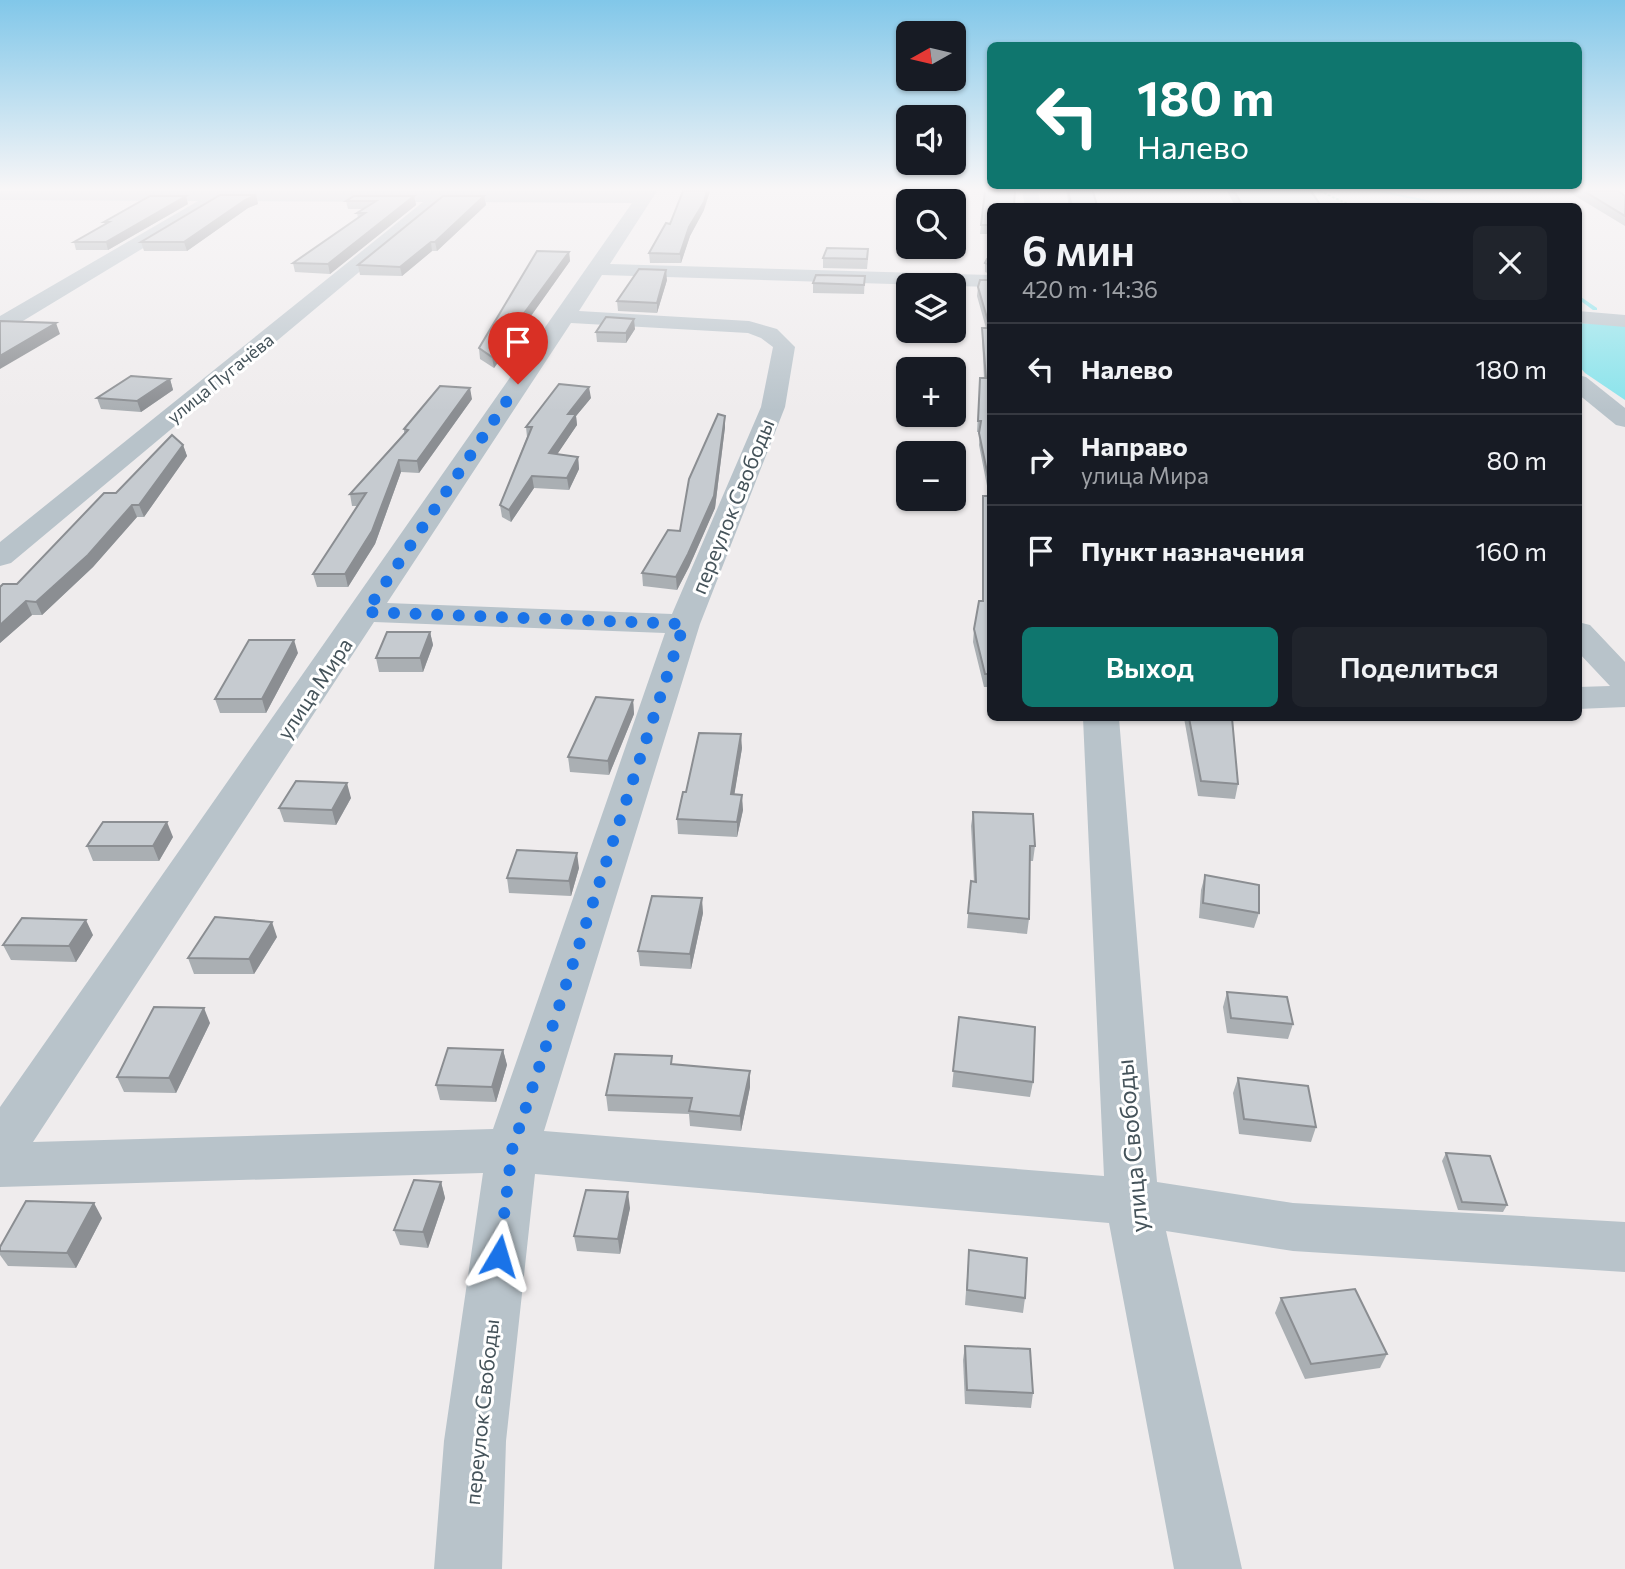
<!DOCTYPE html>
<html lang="ru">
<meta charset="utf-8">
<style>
:root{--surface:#171b24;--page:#20242c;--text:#f1f3f6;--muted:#9ea1a6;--line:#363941;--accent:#0f766e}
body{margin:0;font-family:Commissioner,sans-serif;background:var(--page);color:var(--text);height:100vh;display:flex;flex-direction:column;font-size:26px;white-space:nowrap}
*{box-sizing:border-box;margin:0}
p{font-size:23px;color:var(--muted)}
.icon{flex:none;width:38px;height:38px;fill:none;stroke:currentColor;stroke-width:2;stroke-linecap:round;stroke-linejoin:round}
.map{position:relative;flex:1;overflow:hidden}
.drawer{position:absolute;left:987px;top:203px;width:595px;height:518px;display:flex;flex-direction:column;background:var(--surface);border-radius:10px;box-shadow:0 2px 5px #0004}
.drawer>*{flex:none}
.banner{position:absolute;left:987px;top:42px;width:595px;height:147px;border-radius:10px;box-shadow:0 2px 5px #0004;background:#0f766e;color:#fff;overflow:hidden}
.needle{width:46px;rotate:262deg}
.tools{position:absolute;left:896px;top:21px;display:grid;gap:14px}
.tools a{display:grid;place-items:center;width:70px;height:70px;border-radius:10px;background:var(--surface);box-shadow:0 2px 5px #0004;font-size:35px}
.pin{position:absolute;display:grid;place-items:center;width:60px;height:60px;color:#fff;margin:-72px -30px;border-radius:50% 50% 50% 0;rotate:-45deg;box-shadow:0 0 7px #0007}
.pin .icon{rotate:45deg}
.me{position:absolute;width:77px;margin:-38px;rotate:7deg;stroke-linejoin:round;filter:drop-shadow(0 0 5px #0008)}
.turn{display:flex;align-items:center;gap:24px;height:147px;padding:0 35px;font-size:32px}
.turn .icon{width:91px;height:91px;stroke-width:2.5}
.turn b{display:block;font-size:49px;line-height:60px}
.round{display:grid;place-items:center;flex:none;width:74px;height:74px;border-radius:10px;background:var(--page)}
.head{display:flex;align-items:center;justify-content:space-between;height:119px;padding:0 35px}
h1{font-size:42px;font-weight:600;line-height:52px}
.action{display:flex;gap:14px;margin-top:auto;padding:14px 35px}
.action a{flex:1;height:80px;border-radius:10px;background:var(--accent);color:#fff;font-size:28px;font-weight:600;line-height:80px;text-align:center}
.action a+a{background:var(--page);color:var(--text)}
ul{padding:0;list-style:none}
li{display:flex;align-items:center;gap:21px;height:91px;padding:0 35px;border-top:2px solid var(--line)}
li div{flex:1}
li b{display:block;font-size:26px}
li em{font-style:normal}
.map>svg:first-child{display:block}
.water{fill:#87e3eb}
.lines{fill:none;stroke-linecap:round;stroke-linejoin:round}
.stream{fill:#87e3eb;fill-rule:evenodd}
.path{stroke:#72cb94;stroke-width:2;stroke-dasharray:2.5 2;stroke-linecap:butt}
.minor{fill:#b8c3ca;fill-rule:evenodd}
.wall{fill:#aaafb3}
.shaded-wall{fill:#8b8e92}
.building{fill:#c6cbd0;stroke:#8b8e92;stroke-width:2}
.route{stroke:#1a73e8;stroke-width:12;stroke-dasharray:0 21.6}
.labels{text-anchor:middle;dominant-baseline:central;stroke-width:6;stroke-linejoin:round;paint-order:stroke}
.far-street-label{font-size:18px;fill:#45535a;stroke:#fff}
.street-label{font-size:21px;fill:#45535a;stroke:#fff}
.near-street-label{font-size:24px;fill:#45535a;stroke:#fff}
</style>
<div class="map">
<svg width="1625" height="1569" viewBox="0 0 1625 1569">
<rect width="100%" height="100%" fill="#efeced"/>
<polygon class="water" points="1578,323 1625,325 1625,400 1585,373 1579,366"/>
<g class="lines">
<g class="stream">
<polygon points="1384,191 1450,205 1452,206 1447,206 1374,191"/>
<polygon points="1578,295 1597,308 1597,310 1593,310 1578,299"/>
</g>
<polyline class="path" points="1320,191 1352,206"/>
<g class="minor">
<path d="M0 191H657L610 264 990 275V287L602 275 579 311 749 321 777 329 795 347 785 407 700 624 544 1131 1104 1176 1083 718H1119L1157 1182 1293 1203 1625 1222V1272L1293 1251 1166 1231 1242 1569H1174L1109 1223 535 1174 506 1441 502 1569H434L444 1441 483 1173 0 1187V1107L632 203 443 202 11 563 0 566V542L423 202 221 201 8 330 0 331V316L198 201 0 200ZM571 323 748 333 761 338 773 347 761 407 672 614 387 603ZM374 622 665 633 493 1129 33 1142Z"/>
<polygon points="1022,191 1038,191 1041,206 1025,206"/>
<polygon points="1578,311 1625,315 1625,327 1578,323"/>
<polygon points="1578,375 1586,377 1625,408 1625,427 1616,425 1578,394"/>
<polygon points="1578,622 1590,625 1625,662 1625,707 1578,709 1578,687 1610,686 1578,652"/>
</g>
</g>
<g class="wall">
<polygon points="985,191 990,206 990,234 980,234"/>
<polygon points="1066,191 1093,191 1097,206 1069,206"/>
<polygon points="1227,191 1311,191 1321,206 1235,206"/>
<polygon points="1567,191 1619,191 1625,196 1625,226"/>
<polygon points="256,195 258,204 248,208 187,251 144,251 141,242"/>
<polygon points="414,196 416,205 330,274 295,272 293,263 358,218 357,213 363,209 348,209 346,201"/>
<polygon points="484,196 486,205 437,251 432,251 402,276 360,275 358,265"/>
<polygon points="188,204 108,250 76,250 74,242 105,224 104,222"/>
<polygon points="704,210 690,236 681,263 650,263 649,253 670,224"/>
<polygon points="569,252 570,261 494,368 480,359 479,348"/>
<polygon points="823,258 868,259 867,269 823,268"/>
<polygon points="990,259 990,274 985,272 985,263"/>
<polygon points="865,276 864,294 813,293 813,283"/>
<polygon points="667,280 657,313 618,311 617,301"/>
<polygon points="990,280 990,687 984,687 973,642 974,629 982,601 982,508 983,496 989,496 979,445 980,432 977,432 980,378 984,378 982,338 982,328 986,328 977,296 978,287"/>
<polygon points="635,329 626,343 597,342 596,332"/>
<polygon points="170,379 173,390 141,412 101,409 97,398"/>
<polygon points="591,398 576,416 577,425 557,454 578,457 579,469 569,490 534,488 511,522 502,517 500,505 527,437 526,427"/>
<polygon points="472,399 419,473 401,472 375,544 348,587 317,587 313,574 358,506 352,506 350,494 404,433 404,429"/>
<polygon points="725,416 725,427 715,508 689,567 677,590 643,586 642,573 680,531"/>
<polygon points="183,445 187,456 144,517 137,517 93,567 42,615 32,615 0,643 0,587 17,584 116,493"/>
<polygon points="430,632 433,645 423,672 379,672 376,658"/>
<polygon points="298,653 266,713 220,713 215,699"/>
<polygon points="633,700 634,714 609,775 570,772 568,757"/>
<polygon points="1184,718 1232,718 1238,784 1235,799 1198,796"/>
<polygon points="742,748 734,795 743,810 737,837 678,834 677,819 686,792"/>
<polygon points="351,798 336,825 284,822 279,808"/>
<polygon points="973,812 1035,846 1033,861 1030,861 1029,919 1027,934 967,928 971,881 974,882 971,826"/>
<polygon points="173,837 159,861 93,861 87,846"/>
<polygon points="579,868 571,896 509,893 507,878"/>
<polygon points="1205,875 1259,913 1254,928 1199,918 1201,890"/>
<polygon points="703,913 691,969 640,966 638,951"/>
<polygon points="93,935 76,962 11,960 3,945"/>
<polygon points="277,937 254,974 194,974 188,958"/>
<polygon points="1227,992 1293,1024 1288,1039 1227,1033 1223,1007"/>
<polygon points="959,1017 1033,1082 1030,1097 952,1087"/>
<polygon points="210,1023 176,1093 124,1092 117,1077"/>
<polygon points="503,1050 507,1065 496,1102 440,1100 436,1085"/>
<polygon points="673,1064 750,1071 750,1087 741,1131 690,1126 689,1114 608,1111 606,1095"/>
<polygon points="1238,1078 1316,1127 1311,1142 1239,1134 1233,1093"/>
<polygon points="1446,1153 1507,1205 1503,1212 1458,1210 1442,1161"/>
<polygon points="441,1182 445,1198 428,1248 400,1245 394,1230"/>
<polygon points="630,1208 620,1254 577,1251 574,1236"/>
<polygon points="102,1218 76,1268 8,1266 0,1255 0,1247"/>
<polygon points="969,1250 1025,1298 1023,1313 965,1305"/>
<polygon points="1281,1298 1387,1354 1380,1368 1305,1379 1275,1313"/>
<polygon points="965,1346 1033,1393 1031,1408 965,1404 963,1360"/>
</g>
<g class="shaded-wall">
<polygon points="707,191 710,191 704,210 690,236 681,263 680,254 689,227"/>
<polygon points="256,195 258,204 248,208 187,251 184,242 245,200"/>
<polygon points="186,196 188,204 108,250 106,242"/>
<polygon points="414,196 416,205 330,274 328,264"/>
<polygon points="484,196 486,205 437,251 435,242"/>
<polygon points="431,242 432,251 402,276 400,267"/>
<polygon points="569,252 570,261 494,368 492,357"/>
<polygon points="666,270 667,280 657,313 657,303"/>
<polygon points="634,319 635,329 626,343 626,333"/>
<polygon points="56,323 60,334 0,369 0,356"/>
<polygon points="170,379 173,390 141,412 137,401"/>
<polygon points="589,387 591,398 576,416 577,425 550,465 549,453 568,414"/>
<polygon points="470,388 472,399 419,473 417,461"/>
<polygon points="725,416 725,427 715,508 689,567 677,590 676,577"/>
<polygon points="183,445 187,456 144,517 139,505"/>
<polygon points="578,457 579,469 569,490 567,478"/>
<polygon points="399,460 401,472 375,544 348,587 345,574"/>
<polygon points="532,476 534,488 511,522 509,510"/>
<polygon points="132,505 137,517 93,567 42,615 36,602"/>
<polygon points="26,601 32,615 0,643 0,625"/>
<polygon points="430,632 433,645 423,672 420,658"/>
<polygon points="294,640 298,653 266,713 262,699"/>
<polygon points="633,700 634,714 609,775 608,761"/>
<polygon points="741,734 742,748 732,809 731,794"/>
<polygon points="347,783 351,798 336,825 332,810"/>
<polygon points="742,795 743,810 737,837 737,822"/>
<polygon points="167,822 173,837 159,861 153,846"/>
<polygon points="577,853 579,868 571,896 569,881"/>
<polygon points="702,898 703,913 691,969 690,954"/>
<polygon points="86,920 93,935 76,962 69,946"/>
<polygon points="272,922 277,937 254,974 249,959"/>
<polygon points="204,1008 210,1023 176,1093 169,1078"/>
<polygon points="503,1050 507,1065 496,1102 492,1087"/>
<polygon points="750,1071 750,1087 741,1131 740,1116"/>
<polygon points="441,1182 445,1198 428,1248 423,1232"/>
<polygon points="628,1192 630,1208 620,1254 618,1239"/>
<polygon points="94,1203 102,1218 76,1268 67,1253"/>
</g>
<g class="building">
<polygon points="683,191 707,191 704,202 689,227 680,254 649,253 666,223 670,224"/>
<polygon points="985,191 1015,191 1014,206 990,206 990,225 981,225"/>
<polygon points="1068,191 1093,191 1097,206 1072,206"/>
<polygon points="1234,191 1311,191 1321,206 1243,206"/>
<polygon points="1584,191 1619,191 1625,196 1625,216"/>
<polygon points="220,195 256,195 245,200 184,242 141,242"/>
<polygon points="150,196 186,196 106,242 74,242 109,222 104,222"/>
<polygon points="354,196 414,196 328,264 293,263 365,213 357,213 376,201 346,201"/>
<polygon points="443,196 484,196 435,242 431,242 400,267 358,265"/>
<polygon points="827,248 868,249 867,259 823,258"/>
<polygon points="537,251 569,252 492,357 479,348"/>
<polygon points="987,259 990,259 990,265 985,263"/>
<polygon points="639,269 666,270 657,303 617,301"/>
<polygon points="816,275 865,276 864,285 813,283"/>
<polygon points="980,280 990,280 990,486 979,433 981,421 978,421 980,378 986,378 982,328 990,328 978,287"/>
<polygon points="606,317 634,319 626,333 596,332"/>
<polygon points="0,321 56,323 0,356"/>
<polygon points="131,376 170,379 137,401 97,398"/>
<polygon points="559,384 589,387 568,414 576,414 549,453 578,457 567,478 532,476 509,510 500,505 532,427 526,427"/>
<polygon points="440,386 470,388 417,461 399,460 372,531 345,574 313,574 366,493 350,494 408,430 404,429"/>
<polygon points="718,414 725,416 714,496 688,554 676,577 642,573 668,530 680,531 689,479"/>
<polygon points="172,435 183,445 139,505 132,505 88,555 36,602 26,601 0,625 0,587 3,584 17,584 104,493 116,493"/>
<polygon points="983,496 990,496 990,674 985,674 974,629 979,601 983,601"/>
<polygon points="387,632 430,632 420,658 376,658"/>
<polygon points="249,640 294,640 262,699 215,699"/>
<polygon points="596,697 633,700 608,761 568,757"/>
<polygon points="1189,718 1232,718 1238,784 1201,781"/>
<polygon points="699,733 741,734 731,794 742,795 737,822 677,819 683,792 686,792"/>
<polygon points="296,781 347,783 332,810 279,808"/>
<polygon points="973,812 1033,814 1035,846 1030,846 1029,919 968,913 971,881 976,882"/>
<polygon points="103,822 167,822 153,846 87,846"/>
<polygon points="517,850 577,853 569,881 507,878"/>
<polygon points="1205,875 1259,885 1259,913 1203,903"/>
<polygon points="652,896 702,898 690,954 638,951"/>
<polygon points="215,917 272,922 249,959 188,958"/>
<polygon points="22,918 86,920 69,946 3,945"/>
<polygon points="1227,992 1287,997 1293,1024 1231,1018"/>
<polygon points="154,1007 204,1008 169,1078 117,1077"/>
<polygon points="959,1017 1035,1027 1033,1082 953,1071"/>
<polygon points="448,1048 503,1050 492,1087 436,1085"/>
<polygon points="615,1054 672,1056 671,1064 750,1071 740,1116 689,1111 692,1098 606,1095"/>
<polygon points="1238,1078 1308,1086 1316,1127 1244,1119"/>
<polygon points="1446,1153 1490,1156 1507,1205 1462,1202"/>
<polygon points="414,1180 441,1182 423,1232 394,1230"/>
<polygon points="586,1190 628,1192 618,1239 574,1236"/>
<polygon points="26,1201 94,1203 67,1253 0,1251 0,1247"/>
<polygon points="969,1250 1027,1258 1025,1298 967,1290"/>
<polygon points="1355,1289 1387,1354 1311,1364 1281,1298"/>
<polygon points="965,1346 1030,1349 1033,1393 967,1390"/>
</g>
<linearGradient id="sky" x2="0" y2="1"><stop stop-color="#81c7e9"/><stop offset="0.46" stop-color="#f8f6f7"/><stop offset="1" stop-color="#f8f6f7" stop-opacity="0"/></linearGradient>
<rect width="1625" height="411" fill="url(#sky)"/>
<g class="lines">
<polyline class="route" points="499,1256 512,1150 684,624 366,612 518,384"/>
</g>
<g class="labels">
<g class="far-street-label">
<text transform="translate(220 378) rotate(-39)">улица Пугачёва</text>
</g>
<g class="street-label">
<text transform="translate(732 506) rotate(-68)">переулок Свободы</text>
<text transform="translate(314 688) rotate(-56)">улица Мира</text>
<text transform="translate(481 1412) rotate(-84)">переулок Свободы</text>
</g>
<g class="near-street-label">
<text transform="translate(1131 1146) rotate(-95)">улица Свободы</text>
</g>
</g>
</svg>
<div class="tools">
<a><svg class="needle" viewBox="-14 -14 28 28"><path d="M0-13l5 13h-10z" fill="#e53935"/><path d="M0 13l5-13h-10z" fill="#9ea1a6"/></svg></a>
<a><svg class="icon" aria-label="sound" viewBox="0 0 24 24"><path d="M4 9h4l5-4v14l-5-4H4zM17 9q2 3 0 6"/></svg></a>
<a><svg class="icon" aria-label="search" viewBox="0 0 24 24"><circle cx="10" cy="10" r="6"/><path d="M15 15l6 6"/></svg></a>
<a><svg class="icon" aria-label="layers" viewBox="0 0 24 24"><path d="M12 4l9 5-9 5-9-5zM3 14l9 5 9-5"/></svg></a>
<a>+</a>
<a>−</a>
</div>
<div class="pin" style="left:518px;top:384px;background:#d93025"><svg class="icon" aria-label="arrive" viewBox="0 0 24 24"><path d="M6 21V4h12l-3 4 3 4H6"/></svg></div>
<svg class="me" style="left:499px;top:1256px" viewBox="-20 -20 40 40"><path d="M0-17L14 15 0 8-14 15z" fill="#1a73e8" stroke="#fff" stroke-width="4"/></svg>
<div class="banner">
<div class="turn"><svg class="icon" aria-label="left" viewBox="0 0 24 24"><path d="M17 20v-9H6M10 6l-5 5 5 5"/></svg><div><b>180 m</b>Налево</div></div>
</div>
<section class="drawer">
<div class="head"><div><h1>6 мин</h1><p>420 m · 14:36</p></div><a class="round"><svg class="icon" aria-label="close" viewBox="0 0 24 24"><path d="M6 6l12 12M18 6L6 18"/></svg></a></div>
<ul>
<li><svg class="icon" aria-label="left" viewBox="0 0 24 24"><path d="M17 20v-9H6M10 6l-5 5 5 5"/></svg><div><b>Налево</b></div><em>180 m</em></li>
<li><svg class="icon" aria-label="right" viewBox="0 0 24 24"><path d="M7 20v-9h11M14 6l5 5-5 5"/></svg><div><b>Направо</b><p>улица Мира</p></div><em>80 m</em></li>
<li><svg class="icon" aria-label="arrive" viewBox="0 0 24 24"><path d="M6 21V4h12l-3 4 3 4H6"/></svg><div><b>Пункт назначения</b></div><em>160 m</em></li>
</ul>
<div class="action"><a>Выход</a><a>Поделиться</a></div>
</section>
</div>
